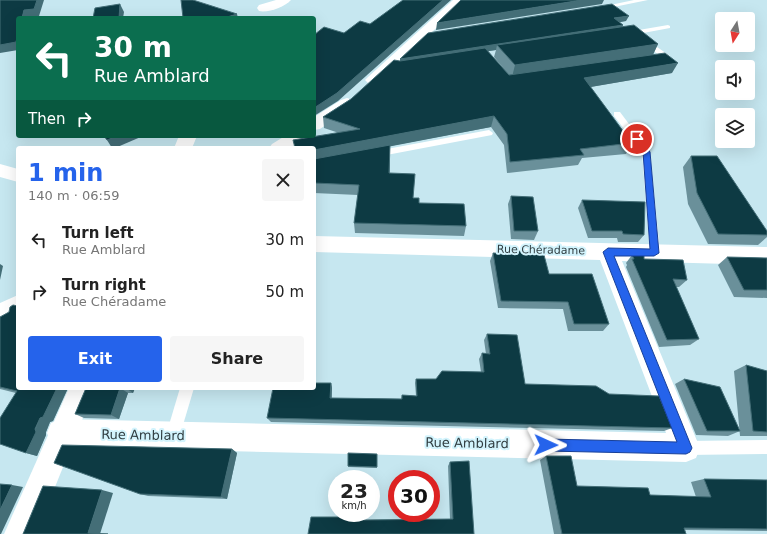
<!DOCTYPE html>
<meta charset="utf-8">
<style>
:root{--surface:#fff;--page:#f6f6f6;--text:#222;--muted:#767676;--accent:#2563eb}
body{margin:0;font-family:"DejaVu Sans",sans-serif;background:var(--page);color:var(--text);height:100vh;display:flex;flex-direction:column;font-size:15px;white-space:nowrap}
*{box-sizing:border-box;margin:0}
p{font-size:13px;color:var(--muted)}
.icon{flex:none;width:22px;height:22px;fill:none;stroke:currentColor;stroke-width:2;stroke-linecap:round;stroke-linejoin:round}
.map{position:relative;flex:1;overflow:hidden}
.details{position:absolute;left:16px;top:146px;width:300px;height:244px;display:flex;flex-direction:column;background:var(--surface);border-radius:4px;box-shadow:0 4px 16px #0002}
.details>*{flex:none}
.hud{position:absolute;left:16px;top:16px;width:300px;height:122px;border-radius:4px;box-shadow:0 4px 16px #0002;background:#0b6e4f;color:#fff;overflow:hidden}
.needle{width:26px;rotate:191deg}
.tools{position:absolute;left:715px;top:12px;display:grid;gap:8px}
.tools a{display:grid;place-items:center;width:40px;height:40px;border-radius:4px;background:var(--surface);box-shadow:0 4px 16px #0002;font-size:20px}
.speed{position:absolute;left:328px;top:470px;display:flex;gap:8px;font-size:20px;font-weight:700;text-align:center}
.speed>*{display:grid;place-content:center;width:52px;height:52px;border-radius:50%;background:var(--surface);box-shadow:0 4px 16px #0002;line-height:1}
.speed small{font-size:10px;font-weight:400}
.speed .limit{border:6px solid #d22;background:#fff;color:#111}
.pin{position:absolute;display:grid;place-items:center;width:34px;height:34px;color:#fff;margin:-17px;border:2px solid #fff;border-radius:50%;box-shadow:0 1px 4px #0007}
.me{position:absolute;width:44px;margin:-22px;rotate:91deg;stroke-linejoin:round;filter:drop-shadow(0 0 3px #0008)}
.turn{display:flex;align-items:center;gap:14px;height:84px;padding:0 12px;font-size:18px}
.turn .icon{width:52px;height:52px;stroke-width:2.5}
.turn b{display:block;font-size:28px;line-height:34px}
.then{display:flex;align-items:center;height:38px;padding:0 12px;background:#0003;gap:8px;font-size:15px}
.round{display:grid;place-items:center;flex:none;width:42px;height:42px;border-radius:4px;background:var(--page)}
.overview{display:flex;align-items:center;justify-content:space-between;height:68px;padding:0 12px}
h1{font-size:24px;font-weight:600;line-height:30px;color:var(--accent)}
.action{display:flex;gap:8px;margin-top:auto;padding:8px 12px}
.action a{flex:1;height:46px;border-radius:4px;background:var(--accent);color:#fff;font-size:16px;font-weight:600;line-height:46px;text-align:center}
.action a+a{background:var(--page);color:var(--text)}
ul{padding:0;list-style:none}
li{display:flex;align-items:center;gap:12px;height:52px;padding:0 12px}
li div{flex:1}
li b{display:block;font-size:15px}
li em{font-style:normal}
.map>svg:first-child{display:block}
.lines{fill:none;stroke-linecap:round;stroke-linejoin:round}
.lane{fill:#fff;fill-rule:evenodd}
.street{fill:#fff;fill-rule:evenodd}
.secondary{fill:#fff;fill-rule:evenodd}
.wall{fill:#6a909a;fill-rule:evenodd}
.shaded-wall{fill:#446e77}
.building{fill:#0d3a43;stroke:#446e77}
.route{fill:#2563eb;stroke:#184099}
.labels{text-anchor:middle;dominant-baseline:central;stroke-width:4;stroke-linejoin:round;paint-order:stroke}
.street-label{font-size:11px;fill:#313e42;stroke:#d3f4fd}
.near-street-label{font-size:13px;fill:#313e42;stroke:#d3f4fd}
</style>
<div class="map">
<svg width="767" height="534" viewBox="0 0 767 534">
<rect width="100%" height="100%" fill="#c6e7f0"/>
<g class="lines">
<g class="lane">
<polygon points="634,0 648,0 599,10 596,8"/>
<polygon points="668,25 670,26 670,28 627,36 624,34 627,32"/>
<polygon points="643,40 647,40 670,56 670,60 657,61 657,57 661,57 643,42"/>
<polygon points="614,112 620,112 650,152 660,253 659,256 655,257 651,256 650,253 642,152 614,116"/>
<polygon points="489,130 493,133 492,135 376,157 372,154 376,151"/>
<polygon points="180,388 194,388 180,435 178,440 173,442 168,440 166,435"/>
<polygon points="767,440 767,454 686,455 681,453 679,448 681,443 686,441"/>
</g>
<g class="street">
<path d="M276 0H291C285 7 268 13 259 11L257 8 259 5Z"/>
<polygon points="453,0 466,0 378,83 373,85 368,83 365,80 368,77"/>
<polygon points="347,98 353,100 355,103 353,106 320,129 314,130 314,117 341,100"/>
<polygon points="179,136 197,136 192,148 174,148"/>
<path d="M285 136H306C297 149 283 148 269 148L272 144Z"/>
<polygon points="314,236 767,247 767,265 622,261 700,448 696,458 686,462 61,447 51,443 47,433 51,423 61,419 666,433 600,260 314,252"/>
<polygon points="18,295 18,317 0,326 0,303"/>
</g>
<g class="secondary">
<polygon points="0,164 18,169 18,182 0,177"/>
<polygon points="69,388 95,388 36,534 4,534"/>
</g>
</g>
<g class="wall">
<path d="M626 21 619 22 623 25 622 27 658 44 653 54 672 73 590 87 632 143 626 154 582 158 578 165 507 173 504 145 491 127 390 146V173L413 198 419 203 466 226 464 236 355 233 354 223 358 195 314 193V148L339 133 324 128 323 117 351 99 400 61 428 33ZM496 50 494 57 509 75 488 51Z"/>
<polygon points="691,156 767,231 767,237 758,245 708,244 688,204 683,167"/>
<polygon points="511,196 538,231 534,240 511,239 508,204"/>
<polygon points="582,200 644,235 638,242 618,242 617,238 588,238 578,208"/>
<polygon points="516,251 540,255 549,274 609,324 603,331 568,331 563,309 498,308 490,261 493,253 514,254"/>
<polygon points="632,255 644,259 687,280 679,287 676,287 699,339 690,345 659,347 626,267 627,265 626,263"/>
<polygon points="727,257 767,258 767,298 734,297 718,265"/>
<polygon points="0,317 18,388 68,388 53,421 50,422 46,432 46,435 37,456 26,453 16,393 0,389"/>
<polygon points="487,334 525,384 672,428 664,431 271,422 267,418 331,383 332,388 332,398 401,399 402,395 416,396 415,383 416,379 436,379 481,372 479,359 482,353 486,354 484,340"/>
<polygon points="746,365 767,371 767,436 740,436 734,371"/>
<polygon points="684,379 740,431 728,436 696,435 675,384"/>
<polygon points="86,388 135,388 133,393 128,393 119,419 84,418 75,414"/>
<polygon points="232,449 237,453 227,499 148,496 140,494"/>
<polygon points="377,454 377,468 348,467 348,466"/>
<polygon points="546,456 577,486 650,495 696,497 691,482 704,479 767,480 767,531 685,530 686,534 554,534 540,460"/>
<polygon points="450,462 474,534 308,534 364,517 365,520 450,519 448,466"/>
</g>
<g class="shaded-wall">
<polygon points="37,0 44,0 39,16 22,18 24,10"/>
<polygon points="443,0 451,0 338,101 314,116 314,108"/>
<polygon points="582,0 604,0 602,4 436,30 437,23"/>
<polygon points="120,4 124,12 123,18 119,18"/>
<polygon points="237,14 238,18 224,18"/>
<polygon points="629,16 626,21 611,24 614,18"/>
<polygon points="623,25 620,31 497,45 496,50 400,64 400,59"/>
<polygon points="18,33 18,50 0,53 0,45"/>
<polygon points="658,44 652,57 512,77 515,65"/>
<polygon points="678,63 672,73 579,89 584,78"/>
<polygon points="494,116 491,127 314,161 314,150"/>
<polygon points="117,136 143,136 115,148 112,148 107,140"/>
<polygon points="0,264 3,266 0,280"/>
<polygon points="331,383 332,388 331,402 330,398"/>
<polygon points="57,388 68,388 53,421 50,422 46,432 46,435 37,456 26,453 40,418"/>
<polygon points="120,388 128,393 119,419 111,415"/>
<polygon points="126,388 135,388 133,393"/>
<polygon points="232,449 237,453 227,499 221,497"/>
<polygon points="12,485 23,487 1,534 0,534 0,510"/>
<polygon points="102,490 113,493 100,534 88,533"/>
</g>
<g class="building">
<polygon points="0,0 37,0 34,9 24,10 22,18 18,18 18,33 16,42 0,45"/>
<polygon points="181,0 193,0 237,14 224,18 183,18"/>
<polygon points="403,0 443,0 337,93 314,108 314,35 324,27 344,33 360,21 370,24"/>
<polygon points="461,0 582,0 437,23"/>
<polygon points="120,4 119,18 93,18 95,8"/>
<polygon points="612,4 629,16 614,18 623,25 400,59 428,33"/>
<polygon points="634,25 658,44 515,65 497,45"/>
<polygon points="485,48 509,75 665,53 678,63 584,78 632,143 580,149 584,155 510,162 507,134 494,116 314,150 314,148 295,148 293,140 360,129 323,117 351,99 394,60 400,61"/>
<polygon points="104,136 117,136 107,140"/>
<polygon points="390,145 389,173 415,174 413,198 419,198 419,203 464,204 466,226 354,223 359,185 314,183 314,159"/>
<polygon points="691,156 717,156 767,231 767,235 718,234 697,193"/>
<polygon points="511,196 533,197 538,231 514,231"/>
<polygon points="582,200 645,202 644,235 623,234 622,231 592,231"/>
<polygon points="516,251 540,252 540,255 544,255 549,274 592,274 609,324 574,324 568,302 501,301 493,253 516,254"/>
<polygon points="632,255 644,255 644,259 683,260 687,280 673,279 699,339 667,340 632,259 634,259"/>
<polygon points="727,257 767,258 767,290 744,290"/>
<polygon points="13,305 18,306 18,388 57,388 43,417 40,418 35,429 36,432 26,453 0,444 0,418 17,391 0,387 0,317 9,312 10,307"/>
<polygon points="487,334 517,335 525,384 596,386 609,394 659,396 672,428 267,418 273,388 314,388 314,383 331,383 330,398 402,399 402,395 417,396 416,379 436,379 442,371 484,372 482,353 490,354"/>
<polygon points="746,365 767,371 767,432 753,431"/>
<polygon points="684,379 720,387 740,431 707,431"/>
<polygon points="86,388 126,388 120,388 111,415 75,414"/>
<polygon points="62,445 232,449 221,497 140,494 54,463"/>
<polygon points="348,453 377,454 377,467 348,466"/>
<polygon points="546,456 571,456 577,486 648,488 650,495 711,497 704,479 767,480 767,529 684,528 686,534 562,534"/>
<polygon points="469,461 474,534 308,534 311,517 364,517 364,520 453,519 450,462"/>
<polygon points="0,484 12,485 0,510"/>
<polygon points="43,486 102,490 88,533 108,534 23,534"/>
</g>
<polygon class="route" points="634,137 639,137 650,152 659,253 654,256 614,256 692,448 690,452 686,454 546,451 542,449 540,445 542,441 546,439 677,442 603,252 608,248 650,249 643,152 633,139"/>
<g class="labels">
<g class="street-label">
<text transform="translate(541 250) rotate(1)">Rue Chéradame</text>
</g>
<g class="near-street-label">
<text transform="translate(143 435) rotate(1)">Rue Amblard</text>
<text transform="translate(467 443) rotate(1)">Rue Amblard</text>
</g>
</g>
</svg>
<div class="tools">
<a><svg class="needle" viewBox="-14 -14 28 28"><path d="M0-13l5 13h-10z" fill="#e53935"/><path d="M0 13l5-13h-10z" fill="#767676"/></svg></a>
<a><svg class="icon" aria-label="sound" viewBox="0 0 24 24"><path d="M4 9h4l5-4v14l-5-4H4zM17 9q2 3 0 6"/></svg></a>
<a><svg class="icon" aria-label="layers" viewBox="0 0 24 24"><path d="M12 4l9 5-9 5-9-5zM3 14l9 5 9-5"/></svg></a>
</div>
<div class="speed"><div>23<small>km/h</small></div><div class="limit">30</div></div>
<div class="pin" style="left:637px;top:139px;background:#d93025"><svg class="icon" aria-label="arrive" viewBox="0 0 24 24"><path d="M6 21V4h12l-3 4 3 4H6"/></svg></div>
<svg class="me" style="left:546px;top:445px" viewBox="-20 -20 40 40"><path d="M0-17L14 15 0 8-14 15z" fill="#2563eb" stroke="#fff" stroke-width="4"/></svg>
<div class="hud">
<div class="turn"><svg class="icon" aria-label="left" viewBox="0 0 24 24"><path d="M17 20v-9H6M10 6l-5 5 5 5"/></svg><div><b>30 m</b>Rue Amblard</div></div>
<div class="then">Then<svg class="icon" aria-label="right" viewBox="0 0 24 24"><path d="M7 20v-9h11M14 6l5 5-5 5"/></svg></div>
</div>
<section class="details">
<div class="overview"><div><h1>1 min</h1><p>140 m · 06:59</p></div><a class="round"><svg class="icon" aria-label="close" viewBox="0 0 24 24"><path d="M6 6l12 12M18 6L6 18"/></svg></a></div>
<ul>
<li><svg class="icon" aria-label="left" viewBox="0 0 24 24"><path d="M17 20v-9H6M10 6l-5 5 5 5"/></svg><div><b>Turn left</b><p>Rue Amblard</p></div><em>30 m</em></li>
<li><svg class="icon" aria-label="right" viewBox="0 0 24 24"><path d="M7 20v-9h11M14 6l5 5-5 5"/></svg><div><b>Turn right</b><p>Rue Chéradame</p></div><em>50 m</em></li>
</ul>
<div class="action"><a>Exit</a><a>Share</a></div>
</section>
</div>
